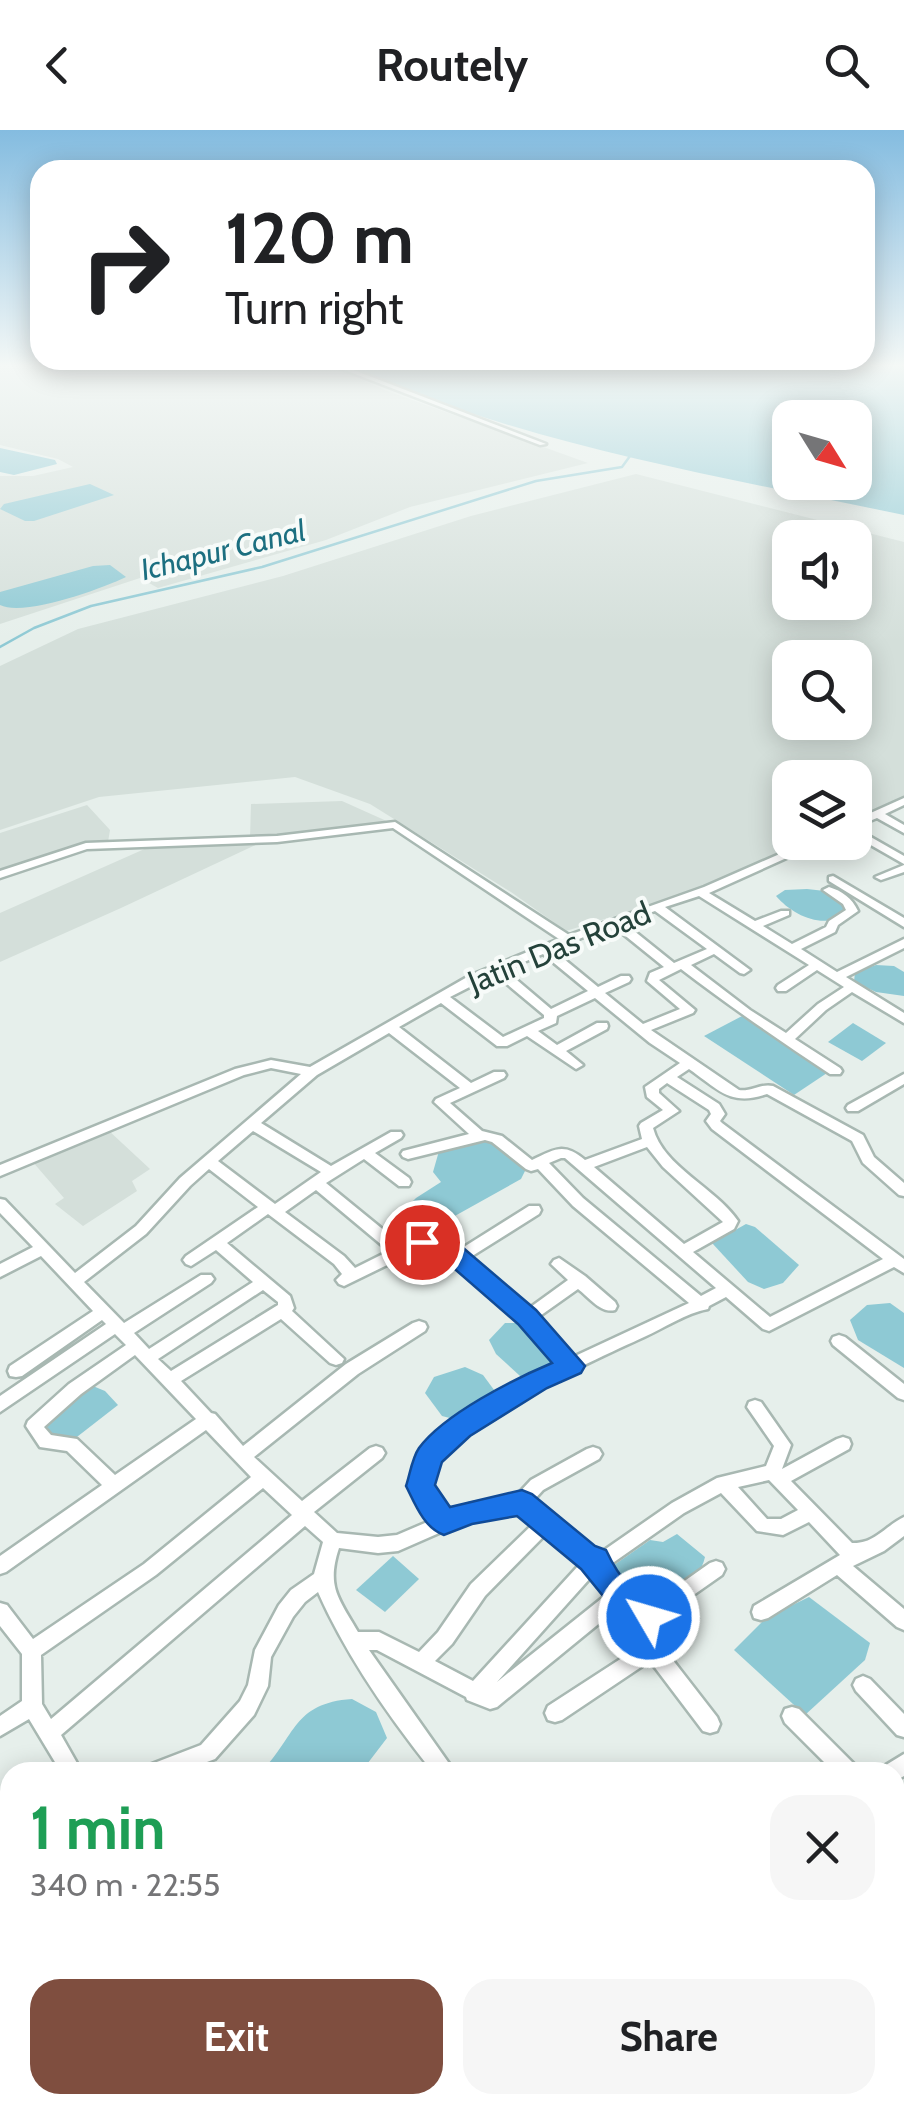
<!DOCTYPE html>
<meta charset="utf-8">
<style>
:root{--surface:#fff;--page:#f6f6f6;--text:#202124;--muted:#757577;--accent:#7f4e3f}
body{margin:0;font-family:Cabin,sans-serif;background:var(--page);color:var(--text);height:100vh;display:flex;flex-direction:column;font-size:38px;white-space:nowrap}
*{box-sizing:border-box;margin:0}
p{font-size:32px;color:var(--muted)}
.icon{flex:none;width:55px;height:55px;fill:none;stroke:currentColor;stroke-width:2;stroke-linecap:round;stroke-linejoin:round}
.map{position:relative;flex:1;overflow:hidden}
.sheet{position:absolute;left:0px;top:1632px;width:905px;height:352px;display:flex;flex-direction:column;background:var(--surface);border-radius:30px 30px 0 0;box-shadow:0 5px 25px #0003}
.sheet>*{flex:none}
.guide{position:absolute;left:30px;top:30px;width:845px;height:210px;border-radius:30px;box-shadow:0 5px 25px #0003;background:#fff;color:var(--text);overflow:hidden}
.needle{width:65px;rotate:127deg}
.controls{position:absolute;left:772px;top:270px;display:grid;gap:20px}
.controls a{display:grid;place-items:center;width:100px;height:100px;border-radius:20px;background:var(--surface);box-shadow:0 5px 25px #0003;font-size:50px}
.pin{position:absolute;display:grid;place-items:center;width:85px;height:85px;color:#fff;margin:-42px;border:5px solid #fff;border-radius:50%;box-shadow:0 2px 10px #0007}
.me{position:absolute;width:110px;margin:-55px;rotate:308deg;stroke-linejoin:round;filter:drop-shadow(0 0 8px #0008)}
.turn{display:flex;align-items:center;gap:35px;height:210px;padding:0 30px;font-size:45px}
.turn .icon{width:130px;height:130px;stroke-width:2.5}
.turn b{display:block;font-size:70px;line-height:85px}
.round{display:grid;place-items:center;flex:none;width:105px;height:105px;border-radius:30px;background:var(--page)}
.summary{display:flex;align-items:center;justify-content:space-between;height:170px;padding:0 30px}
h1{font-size:60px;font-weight:700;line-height:75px;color:#1e9e55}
.action{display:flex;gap:20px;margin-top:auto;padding:20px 30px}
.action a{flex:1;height:115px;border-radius:30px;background:var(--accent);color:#fff;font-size:40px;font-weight:700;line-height:115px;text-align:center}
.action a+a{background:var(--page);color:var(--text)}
header{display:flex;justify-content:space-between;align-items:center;height:130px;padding:0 30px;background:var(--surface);font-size:45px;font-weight:700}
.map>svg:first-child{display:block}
.built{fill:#d4dfda;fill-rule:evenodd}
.water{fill:#8ec9d4;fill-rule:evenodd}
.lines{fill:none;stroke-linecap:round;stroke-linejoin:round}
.stream{stroke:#8ec9d4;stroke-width:2.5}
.minor-casing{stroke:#a8b8b2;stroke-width:5}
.minor{fill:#fff;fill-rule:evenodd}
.route{fill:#1a73e8;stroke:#114b97;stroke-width:2.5}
.labels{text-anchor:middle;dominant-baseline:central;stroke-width:8;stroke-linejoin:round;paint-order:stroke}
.far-water-label{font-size:30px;font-style:italic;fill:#1c6f80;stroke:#f7fbf9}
.street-label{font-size:32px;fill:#24423a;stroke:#f7fbf9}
</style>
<header><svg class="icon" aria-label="back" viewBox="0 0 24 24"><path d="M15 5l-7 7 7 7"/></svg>Routely<svg class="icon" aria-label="search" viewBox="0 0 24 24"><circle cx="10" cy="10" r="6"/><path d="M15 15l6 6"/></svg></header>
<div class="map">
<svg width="904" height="1984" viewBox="0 0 904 1984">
<rect width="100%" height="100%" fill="#e6efeb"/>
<g class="built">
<polygon points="0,234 327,234 387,261 588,333 410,377 326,410 158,458 140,448 0,494 0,346 33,346 73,337 58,329 0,315"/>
<path d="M636 344 904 412V668L855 689V648H790V712L805 713 695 761 566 801 511 762 370 674 295 647 99 667 0 700V536L78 499 283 446 471 386ZM790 408H855V472H790ZM790 528H855V592H790Z"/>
<polygon points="342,671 391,693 250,708 251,674"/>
<polygon points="87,675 110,700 108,712 60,720 0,743 0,703"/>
<polygon points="260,713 121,778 0,832 0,783 149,717"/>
<polygon points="108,1000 150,1039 132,1051 137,1061 83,1096 55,1074 64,1068 32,1031"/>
</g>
<g class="water">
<path d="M343 234H904V385C717 346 517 313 343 234ZM790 288H855V352H790Z"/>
<polygon points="0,318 55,330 57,334 14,345 0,342"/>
<polygon points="90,354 114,365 34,391 25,391 0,379 4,374"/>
<path d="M110 435 126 447C101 459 24 487 0 475V462L93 436Z"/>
<path d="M807 759 825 761 851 780C828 802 794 787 776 766L785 760Z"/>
<polygon points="876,835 894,836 904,842 904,866 876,862 854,852 855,842"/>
<polygon points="744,885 830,941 794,965 704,906"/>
<polygon points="853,893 886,913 862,931 828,912"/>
<polygon points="491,1009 525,1041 521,1049 435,1097 408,1096 400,1084 416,1068 441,1052 433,1042 439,1021"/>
<polygon points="746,1094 755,1097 799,1135 783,1153 764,1159 748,1152 712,1113"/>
<polygon points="890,1173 904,1183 904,1238 858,1210 850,1190 867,1175"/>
<polygon points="505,1193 522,1193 563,1238 531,1256 496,1224 489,1210"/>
<polygon points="465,1237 483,1245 500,1268 465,1292 442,1286 425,1263 434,1247"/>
<polygon points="88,1254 105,1261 118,1275 73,1310 45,1320 31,1304"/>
<path d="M677 1404 705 1427C699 1454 670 1465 647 1477L622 1461 604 1442 650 1410 663 1412Z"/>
<polygon points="393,1426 419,1449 385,1482 356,1460"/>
<polygon points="809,1467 870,1513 865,1530 805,1585 734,1520 766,1488"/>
<path d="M352 1569 376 1582 387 1608 361 1642H261C296 1606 293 1573 352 1569Z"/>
</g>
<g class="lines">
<polyline class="stream" points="0,517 34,498 91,476 262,437 536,351 622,337 630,326"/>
<defs>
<g id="minor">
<polygon points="329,234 338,234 546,314 540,315"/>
<polygon points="904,668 904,675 885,684 904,695 904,703 877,688 855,697 855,690"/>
<path d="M395 692 569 805 704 757 807 712H822L709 763 755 791 781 781H789V785L763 796 792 814 826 797 829 791 846 780 843 774 823 760 829 757C842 761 852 768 858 781L838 795 835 802 801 819 837 842 904 809V818L846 847 904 883V893L852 862 826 880 795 909 840 938 842 941 840 944H830C779 910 729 876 681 839L659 850 695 880 693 883 651 900 739 960C751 962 761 953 773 956L863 1005 874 1027 904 1053V1066L899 1065 863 1033 852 1011 767 964C730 977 718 959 689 939L677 947 719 974 725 984 720 991 722 993 904 1129V1143L894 1137 769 1201 763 1199 726 1167 709 1176 708 1179C686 1183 664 1198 644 1207 601 1227 435 1300 430 1350 429 1363 440 1374 448 1383L469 1374 517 1365 531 1350 587 1319 593 1317 599 1319 602 1324 599 1329 543 1360 533 1371 591 1422 600 1423 672 1373 717 1348 766 1336 774 1316 747 1277 749 1272 755 1270 761 1272 791 1315 782 1339 837 1309 843 1307 849 1309 851 1314 849 1319 791 1351 852 1413C875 1414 885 1396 904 1387V1406L884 1421 853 1436 904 1479V1500L897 1497 837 1445 768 1488 761 1490 754 1488 752 1482 754 1476 840 1425 809 1392 783 1405 757 1401 721 1363 684 1383 607 1437 625 1460 645 1479 710 1433 716 1431 722 1433 725 1439 722 1445 652 1494 665 1520 717 1587 720 1594 717 1601 710 1603 703 1601 650 1531 562 1590 555 1592 548 1590 545 1583 548 1576 642 1515 633 1492 618 1478 497 1577 490 1579 467 1570 466 1567 377 1520H369L455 1642H433C389 1587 347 1527 318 1462L305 1472 293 1487 271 1527 268 1556 254 1585 215 1629 180 1642H146L149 1635 201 1615 240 1571 248 1555 255 1520 279 1475 291 1460 314 1444 323 1412 305 1396 61 1605 82 1642H61L29 1589 0 1606V1586L22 1571V1524L0 1496V1473L7 1475 33 1509 144 1434 251 1347 206 1300 6 1442 0 1444V1426L102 1355 67 1321 40 1317 26 1296 28 1291 69 1254 126 1215 115 1204 0 1282V1266L106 1194 102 1190 22 1246 16 1247 10 1246 8 1241 10 1236 93 1181 41 1126 0 1147V1134L33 1117 0 1083V1069L5 1070 75 1143 136 1096 180 1048 301 944 271 938 244 945 0 1046V1035L235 939 271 930 310 937 469 846 559 809 393 698 277 712 87 719 0 748V741L86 713 277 706ZM699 766 809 835 778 855 776 858 778 861H786L817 840 844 857 818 874 786 903 750 880 691 835 714 824 740 843 744 844 750 840 665 777ZM655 781 707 819 674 833 623 792ZM612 795 664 837 650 843 647 851 680 879 643 894 605 863 629 852 631 849 629 846H621L598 857 553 820ZM543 824 588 861 551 879 505 840ZM495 844 544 885V888L503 907 450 867ZM595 868 650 913 680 933 645 957 647 967 663 980 641 993 639 996 642 1009 585 1030C564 1012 555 1019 532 1030L502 1006 482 1001 450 973 504 948 506 945 504 942H494L471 953 399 897 441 873 497 916H507L527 906 576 939 583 935 566 921 607 899 608 896 607 893H597L557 915 538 901 556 893 557 886ZM389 903 460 958 436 969 434 972 469 1004 403 1021 401 1024 403 1027 408 1029 485 1010 492 1012 526 1039 531 1041 538 1039 573 1076 689 1173 573 1227 537 1188 578 1159C589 1167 601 1184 615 1180L617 1176 615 1172 585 1146 559 1128 554 1130 551 1134 568 1150 528 1179 469 1128 539 1084 541 1080 539 1076H529L459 1120C436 1100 428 1103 402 1115L326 1053 364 1029 399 1056H409L411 1052 409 1048 375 1023 401 1008 403 1005 401 1002H391L331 1036 261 993 317 945ZM667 953 709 980 711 984 706 991 712 999 883 1129 770 1187 693 1122 734 1099 738 1091C716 1058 663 1037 653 998L679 981 659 963V959ZM253 1001 321 1042 275 1074 218 1031ZM647 1017 663 1037 723 1092 684 1114 594 1037ZM561 1028H565L716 1158 701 1166 583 1068 549 1033ZM209 1039 258 1077 186 1126 183 1130 186 1134 191 1136 216 1120 253 1152 149 1219 134 1203 211 1153 214 1149 211 1145H201L124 1193 84 1152 146 1104 190 1056ZM316 1060 389 1121 355 1138 344 1126 285 1082ZM268 1084 334 1134 342 1144 336 1150 339 1154 344 1156 424 1117H436L521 1191 560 1233C521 1252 421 1302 413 1348 411 1363 423 1379 432 1390L397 1405 378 1407 337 1403 314 1382 382 1328 385 1323 382 1318 376 1316 370 1318 302 1371 254 1327 358 1244 425 1201 427 1197 425 1193 419 1191 413 1193 346 1234 243 1316 215 1284 211 1283 181 1251 281 1189 330 1233 336 1235 342 1233 344 1229 292 1181 294 1178 290 1166 227 1113ZM263 1160 278 1172V1175L171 1241 158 1229ZM135 1225 196 1289 115 1345 77 1309 51 1305 44 1297 81 1264ZM769 1350 798 1380 781 1389H767L738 1357ZM263 1358 292 1385 51 1589 42 1574 41 1525 156 1445ZM519 1380 534 1393 471 1454 438 1502 419 1522 379 1502H358C339 1469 326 1457 339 1418L378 1423 398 1421 471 1389ZM546 1404 580 1434 473 1551 435 1531 452 1514 485 1466ZM592 1446 606 1465 497 1552Z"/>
<polygon points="855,698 904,726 904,734 855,706"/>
<polygon points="904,735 904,742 881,750 875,747"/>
<polygon points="833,746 904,788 904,797 829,751 829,747"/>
<polygon points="904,944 904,954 858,981 848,981 846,978 848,975"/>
<polygon points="839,1205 845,1207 904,1254 904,1270 898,1268 833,1215 831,1211 833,1207"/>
<polygon points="863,1546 870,1549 904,1584 904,1607 897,1605 856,1561 853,1555 856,1549"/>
<polygon points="792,1577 799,1579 855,1635 858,1642 834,1642 785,1593 782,1586 785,1579"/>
<polygon points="904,1624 904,1646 895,1651 895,1642 883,1642 886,1635"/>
<polygon points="10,1738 10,1763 0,1768 0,1743"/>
<polygon points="104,1975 128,1975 132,1984 108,1984"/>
<polygon points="245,1975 285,1975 289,1984 241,1984"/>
<polygon points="333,1975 363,1975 359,1984 329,1984"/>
<polygon points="435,1975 461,1975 465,1984 439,1984"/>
<polygon points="596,1975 620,1975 621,1984 597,1984"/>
<polygon points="729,1975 753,1975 756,1984 732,1984"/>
</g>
</defs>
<use href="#minor" class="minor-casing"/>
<use href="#minor" class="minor"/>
</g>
<linearGradient id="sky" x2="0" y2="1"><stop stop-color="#84bce0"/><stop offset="0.46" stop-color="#f4f8f6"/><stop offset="1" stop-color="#f4f8f6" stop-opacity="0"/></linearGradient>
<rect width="904" height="512" fill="url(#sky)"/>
<path class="route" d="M422 1103 448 1105 536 1180 585 1236 581 1243 547 1258 470 1306 442 1332 435 1355 450 1377 522 1360 532 1364 595 1416 606 1420C617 1444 633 1467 660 1477L664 1487 660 1497 649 1501 625 1493 581 1439 517 1386 472 1394 444 1405C424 1398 415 1374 406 1356 410 1344 412 1328 419 1318 444 1284 514 1249 552 1233L518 1194 434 1121 414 1118 410 1112 414 1106Z"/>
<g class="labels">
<g class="far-water-label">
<text transform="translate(223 420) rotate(-14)">Ichapur Canal</text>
</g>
<g class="street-label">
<text transform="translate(559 817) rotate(-22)">Jatin Das Road</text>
</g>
</g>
</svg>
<div class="controls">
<a><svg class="needle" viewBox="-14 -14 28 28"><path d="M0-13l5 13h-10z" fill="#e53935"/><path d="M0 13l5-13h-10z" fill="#757577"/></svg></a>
<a><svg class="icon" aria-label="sound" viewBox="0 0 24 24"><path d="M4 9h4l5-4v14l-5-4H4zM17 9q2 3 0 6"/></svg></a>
<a><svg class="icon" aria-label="search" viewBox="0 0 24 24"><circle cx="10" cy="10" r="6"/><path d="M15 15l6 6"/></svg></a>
<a><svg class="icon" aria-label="layers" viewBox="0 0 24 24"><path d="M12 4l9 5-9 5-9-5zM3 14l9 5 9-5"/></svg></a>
</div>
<div class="pin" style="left:422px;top:1112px;background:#d93025"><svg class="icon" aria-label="arrive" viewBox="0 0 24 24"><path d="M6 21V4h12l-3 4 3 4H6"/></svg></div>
<svg class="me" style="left:649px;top:1487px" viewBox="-20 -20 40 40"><circle r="17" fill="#1a73e8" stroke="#fff" stroke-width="3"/><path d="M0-11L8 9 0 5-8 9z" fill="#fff"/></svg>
<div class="guide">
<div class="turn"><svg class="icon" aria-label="right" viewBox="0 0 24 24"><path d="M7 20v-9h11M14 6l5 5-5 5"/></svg><div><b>120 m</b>Turn right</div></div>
</div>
<section class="sheet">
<div class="summary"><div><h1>1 min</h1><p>340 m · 22:55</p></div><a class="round"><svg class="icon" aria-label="close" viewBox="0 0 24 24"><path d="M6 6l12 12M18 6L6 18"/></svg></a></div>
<div class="action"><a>Exit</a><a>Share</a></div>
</section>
</div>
